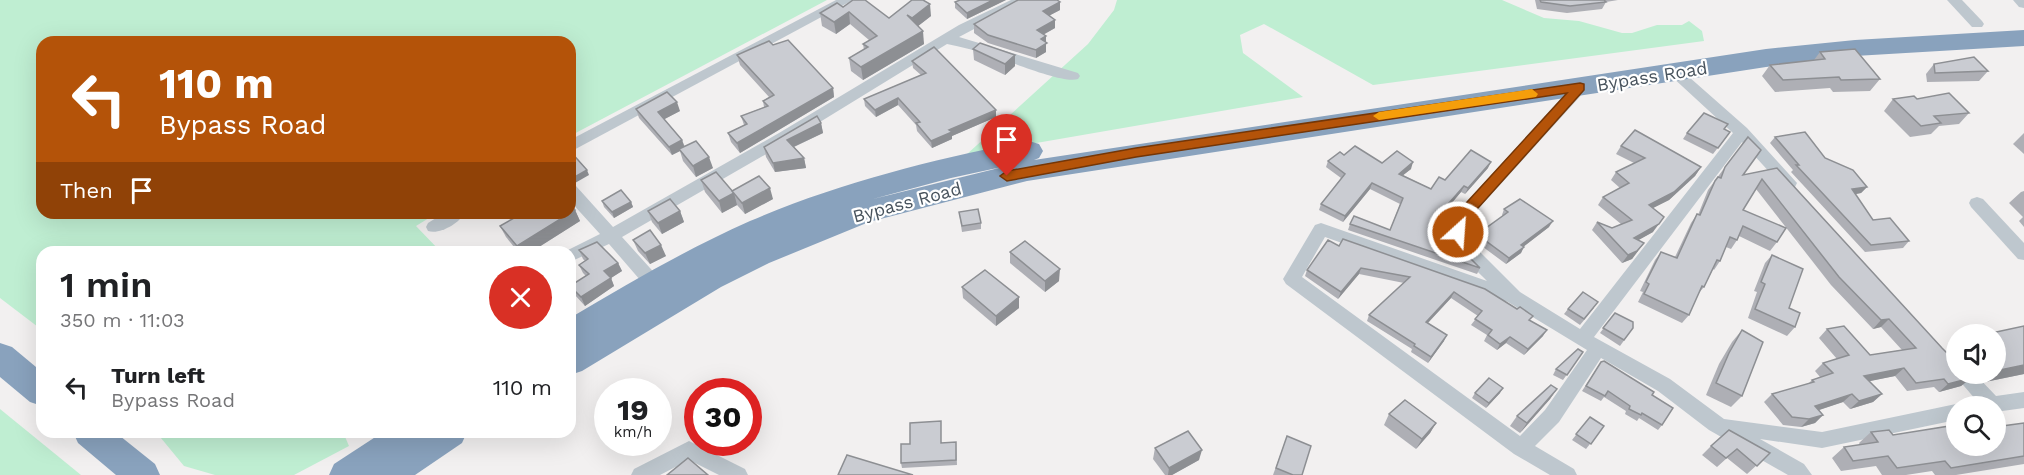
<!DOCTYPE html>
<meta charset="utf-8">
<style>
:root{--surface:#fff;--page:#f6f6f6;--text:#202124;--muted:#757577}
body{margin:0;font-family:"Work Sans",sans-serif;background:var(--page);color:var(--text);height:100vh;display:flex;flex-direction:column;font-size:22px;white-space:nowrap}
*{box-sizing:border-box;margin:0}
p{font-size:20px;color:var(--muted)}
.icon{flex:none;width:33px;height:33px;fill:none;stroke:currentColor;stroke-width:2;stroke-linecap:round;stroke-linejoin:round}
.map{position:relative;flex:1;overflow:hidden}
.panel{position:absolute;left:36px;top:246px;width:540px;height:192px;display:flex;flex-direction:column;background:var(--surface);border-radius:18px;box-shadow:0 6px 24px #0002}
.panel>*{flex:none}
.hud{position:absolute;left:36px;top:36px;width:540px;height:183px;border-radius:18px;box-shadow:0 6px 24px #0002;background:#b45309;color:#fff;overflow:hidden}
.fabs{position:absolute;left:1946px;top:324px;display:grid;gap:12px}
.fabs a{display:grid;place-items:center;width:60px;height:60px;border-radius:50%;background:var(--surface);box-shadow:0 6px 24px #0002;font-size:30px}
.speed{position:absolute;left:594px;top:378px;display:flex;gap:12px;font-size:30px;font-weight:700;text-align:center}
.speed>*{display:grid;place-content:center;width:78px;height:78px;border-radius:50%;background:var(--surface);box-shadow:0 6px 24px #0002;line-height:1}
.speed small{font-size:15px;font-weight:400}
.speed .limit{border:9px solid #d22;background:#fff;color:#111}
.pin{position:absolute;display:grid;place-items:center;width:51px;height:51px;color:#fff;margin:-62px -26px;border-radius:50% 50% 50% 0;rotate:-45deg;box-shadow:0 0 6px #0007}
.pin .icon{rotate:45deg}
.me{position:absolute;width:66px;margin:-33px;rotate:26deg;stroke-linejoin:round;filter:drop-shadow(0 0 4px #0008)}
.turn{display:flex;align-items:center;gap:21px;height:126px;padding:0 24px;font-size:27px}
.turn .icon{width:78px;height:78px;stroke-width:2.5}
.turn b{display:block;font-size:42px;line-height:51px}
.then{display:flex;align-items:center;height:57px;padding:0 24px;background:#0003;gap:12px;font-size:22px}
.round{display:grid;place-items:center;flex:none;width:63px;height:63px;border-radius:32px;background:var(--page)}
.summary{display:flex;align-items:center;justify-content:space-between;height:102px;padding:0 24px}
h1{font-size:36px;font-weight:600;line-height:45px}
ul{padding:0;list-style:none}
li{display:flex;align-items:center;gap:18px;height:78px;padding:0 24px}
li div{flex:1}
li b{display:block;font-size:22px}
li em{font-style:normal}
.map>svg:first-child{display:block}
.green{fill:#bfeed2}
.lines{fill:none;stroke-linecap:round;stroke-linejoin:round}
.street{fill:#bec7ce;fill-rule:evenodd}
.highway{fill:#89a2bd;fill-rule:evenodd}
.wall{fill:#aeafb5}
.shaded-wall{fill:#8d8f93}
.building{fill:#caccd2;stroke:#8d8f93;stroke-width:1.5}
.route{fill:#b45309;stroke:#753606;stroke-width:1.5}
.slow{fill:#f59e0b}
.labels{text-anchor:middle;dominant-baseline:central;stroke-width:4.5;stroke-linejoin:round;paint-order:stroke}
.street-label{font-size:18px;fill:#48535d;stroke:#fff}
</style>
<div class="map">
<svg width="2024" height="475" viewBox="0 0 2024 475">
<rect width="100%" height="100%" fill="#f2f0f0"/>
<g class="green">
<polygon points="0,0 827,0 570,136 570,42 42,42 42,213 437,213 416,226 441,252 42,252 42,330 0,298"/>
<polygon points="1117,0 1502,0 1544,18 1579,21 1622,33 1632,33 1657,25 1682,25 1689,21 1702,31 1704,41 1373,85 1264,24 1240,35 1243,53 1303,97 966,155 1088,44 1114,10"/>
<polygon points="0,409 81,475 0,475"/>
<polygon points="156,432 343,432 349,446 294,475 215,475 184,466"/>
</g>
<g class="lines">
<g class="street">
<polygon points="836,0 853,0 570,152 570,140"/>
<path d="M1011 0H1029L959 37 1078 73 1080 76 1078 79C1062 84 1007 60 988 54 975 50 961 47 947 44L789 141 622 237 659 278 662 283 659 288 653 290 647 288 609 244 570 262V252H564L600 234 570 201V184L576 186 613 227 779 133 959 25Z"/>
<polygon points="1947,0 1962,0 1982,21 1984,24 1982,27 1972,27"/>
<polygon points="2013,0 2024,0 2024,8 2019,7"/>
<path d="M1675 67 1680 69 1747 128 1797 183 1795 187H1783L1742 142 1594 337 1670 379 1724 419 1822 432 1956 404 1963 406H1956V420L1822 448 1760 439 1804 464 1812 475H1788L1709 430 1658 391 1601 358 1559 422 1535 446 1574 469 1577 475H1550L1514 454 1286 284 1283 279 1286 274 1315 225 1321 223 1487 281C1466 259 1446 248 1454 216L1575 83H1585L1587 87 1585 91 1470 218 1466 232 1471 243 1520 292 1580 329 1733 133 1670 75 1668 72 1670 69ZM1325 237 1508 302 1587 350 1545 410 1520 436 1302 277Z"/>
<polygon points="1977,197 1983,199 2024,243 2024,260 2018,259 1971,207 1969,203 1971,199"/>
<path d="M444 213H465C459 223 440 235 428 231L426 227 428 223Z"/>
<polygon points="1956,372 1975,374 1996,396 2024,392 2024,408 1995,412 1995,406 1972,406 1976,400 1958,379"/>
<polygon points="689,441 745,469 748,475 719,475 689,460 660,475 631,475 634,469"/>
</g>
<g class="highway">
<path d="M2024 30V46L1855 56 1766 67 1027 181 869 222 769 263 721 287 582 371 570 375V318C629 283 687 249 750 221 839 183 934 159 1029 141L1039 144 1043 151 1039 158 1034 160 1766 49 1855 40ZM1011 165 873 199 951 178Z"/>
<polygon points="0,343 12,347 42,372 42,406 30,402 0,377"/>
<polygon points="73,432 115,432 155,464 160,475 116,475 78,443"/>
<polygon points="383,432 467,432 462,443 415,475 329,475 334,464"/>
</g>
</g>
<g class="wall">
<polygon points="912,0 931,16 918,26 924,44 863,80 851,71 849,58 864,50 863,44 869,40 850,24 836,34 822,26 820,13 843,7 889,18"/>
<polygon points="1006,0 967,19 955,8 955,2"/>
<polygon points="1535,0 1618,0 1606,2 1602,9 1567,13 1537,9"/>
<polygon points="1060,2 1060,10 1050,15 1055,28 1043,35 1046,52 1036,58 988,43 974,33 974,24"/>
<polygon points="773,45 833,88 834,97 740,153 731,142 728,133 744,125 741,116 764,107 763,101 769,97 740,65 737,55"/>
<polygon points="973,49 1015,55 1015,66 1005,75 974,60"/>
<polygon points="1820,52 1880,79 1870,91 1833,92 1830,88 1775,92 1762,76 1770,65 1814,60"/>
<polygon points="912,61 996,117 952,136 952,139 932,148 917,131 916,125 898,105 876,117 865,106 864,99 921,75 913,68"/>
<polygon points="1934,64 1988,71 1979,81 1927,82 1926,74"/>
<polygon points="1893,99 1917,99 1969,113 1959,124 1939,126 1931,134 1910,137 1884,111"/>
<polygon points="636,109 680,111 664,119 682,140 685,147 713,168 696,177 683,161 680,151 672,155 639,118"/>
<polygon points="821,123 823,133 794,147 804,158 806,168 775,172 766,157 764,147"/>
<polygon points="1728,124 1724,129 1730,132 1713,154 1683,139 1687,133"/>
<polygon points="2024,133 2024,154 2013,144"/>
<polygon points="1775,137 1825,158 1867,187 1861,193 1855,194 1873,220 1909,241 1903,248 1865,252 1791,172 1793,170 1770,143"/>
<polygon points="1621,146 1701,167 1695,176 1669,200 1653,208 1653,232 1638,240 1638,251 1632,259 1622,263 1592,230 1597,222 1612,228 1621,224 1598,205 1603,197 1620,188 1611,180 1616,172 1634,163 1616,154"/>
<polygon points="1344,155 1411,169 1403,175 1431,189 1445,180 1488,168 1465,194 1461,192 1444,212 1432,245 1480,268 1477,274 1348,230 1350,224 1390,230 1400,204 1370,189 1343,222 1319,210 1321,204 1341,178 1326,167 1328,161"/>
<polygon points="1725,167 1743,175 1777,168 1942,348 1971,378 1961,386 1939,392 1934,387 1907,391 1895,376 1869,381 1882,394 1873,402 1850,409 1843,402 1819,410 1823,415 1815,423 1801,427 1783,425 1764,402 1772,394 1808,384 1812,380 1820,377 1815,371 1823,363 1837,359 1819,338 1827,329 1870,355 1902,350 1881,327 1873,329 1831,285 1756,189 1743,210 1777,242 1770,251 1739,236 1737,240 1731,249 1726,247 1720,261 1714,270 1713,269 1704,287 1697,295 1689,315 1682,323 1638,302 1643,292 1640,291 1655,260 1661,252 1675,257 1691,223 1697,214 1698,215 1708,190"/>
<polygon points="701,180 732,191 773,199 745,214 737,205 722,213 705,192"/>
<polygon points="2024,191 2024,227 2019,221 2023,217 2009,203 2021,192"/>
<polygon points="602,201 631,202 633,207 614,218 604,207"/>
<polygon points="1504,209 1549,227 1523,247 1521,253 1506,264 1479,244 1479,237 1482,231 1503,216 1502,215"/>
<polygon points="575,210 580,221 531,252 518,252 506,237 500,226 528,214"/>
<polygon points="648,211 680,211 684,222 662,234 652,222"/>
<polygon points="959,212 981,223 981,229 962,232"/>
<polygon points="633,240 666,256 650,264 638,251"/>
<polygon points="1339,246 1530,320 1543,336 1524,355 1506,343 1497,350 1484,341 1487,335 1471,325 1478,316 1451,298 1428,323 1444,341 1428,363 1411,352 1412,349 1367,321 1369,315 1404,283 1359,274 1338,299 1305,276 1307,270"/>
<polygon points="579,250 618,263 622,271 611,278 614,286 585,306 574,294 570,286 586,276 583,273 579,265 585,261 583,259"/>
<polygon points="1010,252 1059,281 1045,292 1010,263"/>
<polygon points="1772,255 1795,327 1787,336 1748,318 1757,292 1754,291 1765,263"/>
<polygon points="962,287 1019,308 996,326 963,298"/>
<polygon points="1594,308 1580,325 1564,314 1568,309"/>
<polygon points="1615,313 1633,328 1620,346 1600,333"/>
<polygon points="2024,326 2024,374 1985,382 1977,374 1995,374 1995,334"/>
<polygon points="1742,330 1742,396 1731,407 1706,395 1719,364 1732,342"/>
<polygon points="1583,352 1563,380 1553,375 1556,369"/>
<polygon points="1601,362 1652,395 1662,425 1658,430 1639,418 1637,421 1625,414 1626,411 1604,397 1601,401 1582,391"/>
<polygon points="1557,389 1550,399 1520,433 1510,426 1517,416"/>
<polygon points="1475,393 1500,393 1486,408 1472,398"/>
<polygon points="1389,414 1436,423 1430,433 1416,449 1384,425"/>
<polygon points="1590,417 1604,426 1586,449 1572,440"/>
<polygon points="2024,423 2024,464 1956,475 1935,475 1932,471 1906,475 1882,475 1876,466 1841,471 1832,458 1844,447 1860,445 1859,443 1871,432 1956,446"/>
<polygon points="1287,436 1302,475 1273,475"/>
<polygon points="956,442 957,465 902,468 901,463 942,443"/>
<polygon points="1711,446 1770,453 1747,474 1727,458 1717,467 1702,455"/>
<polygon points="1155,448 1199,460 1172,475 1165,475 1153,459"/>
</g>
<g class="shaded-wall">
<polygon points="993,0 1006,0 967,19 967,13"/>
<polygon points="1060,2 1060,10 1043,19 1043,11"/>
<polygon points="930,4 931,16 913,30 912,18"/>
<polygon points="849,12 850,24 836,34 834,22"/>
<polygon points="1055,20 1055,28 1037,38 1037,30"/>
<polygon points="923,31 924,44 863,80 861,67"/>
<polygon points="1046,36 1046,52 1036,58 1036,50 1041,39"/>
<polygon points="1015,55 1015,66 1005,75 1005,64"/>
<polygon points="833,88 834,97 740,153 737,143"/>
<polygon points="898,98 898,105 876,117 875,110"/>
<polygon points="677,102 680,111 661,121 658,112"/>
<polygon points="996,110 996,117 952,136 952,139 932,148 931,141 949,130"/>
<polygon points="821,123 823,133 789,149 787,140"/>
<polygon points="682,140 685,149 679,149 680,151 672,155 669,147"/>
<polygon points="709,157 713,168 696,177 693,166"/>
<polygon points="804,158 806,168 775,172 773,163"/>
<polygon points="1413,162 1411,169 1397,180 1399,174"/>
<polygon points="1491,162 1488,168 1465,194 1468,188"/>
<polygon points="1701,167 1695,176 1669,200 1643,213 1649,205"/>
<polygon points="587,170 589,175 575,183 573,178"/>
<polygon points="1372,183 1370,189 1343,222 1345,216"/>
<polygon points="1464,186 1461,192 1439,218 1442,211"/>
<polygon points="1867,187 1861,193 1846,196 1852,189"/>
<polygon points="770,188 773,199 745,214 742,203"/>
<polygon points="734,193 737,205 722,213 719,201"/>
<polygon points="631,202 633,207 614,218 612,212"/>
<polygon points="575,210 580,221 531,252 520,252 517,246"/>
<polygon points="680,211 684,222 662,234 658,223"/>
<polygon points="1664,217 1653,232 1628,246 1634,238"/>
<polygon points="1553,221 1549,227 1518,251 1521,245"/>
<polygon points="1644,243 1632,259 1622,263 1628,255"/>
<polygon points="661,245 666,256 650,264 645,253"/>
<polygon points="1524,247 1521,253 1506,264 1509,258"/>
<polygon points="618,263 622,271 611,278 614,286 585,306 581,297 604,271"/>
<polygon points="1361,268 1359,274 1338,299 1341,292"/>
<polygon points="1060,269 1059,281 1045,292 1045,281"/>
<polygon points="1454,292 1451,298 1423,328 1426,322"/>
<polygon points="1019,297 1019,308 996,326 996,316"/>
<polygon points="1889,319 1881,327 1873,329 1881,320"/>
<polygon points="1547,330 1543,336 1524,355 1528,349"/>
<polygon points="1447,335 1444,341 1428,363 1431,357"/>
<polygon points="1510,337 1506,343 1497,350 1500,344"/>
<polygon points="2024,365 2024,374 1985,382 2000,370"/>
<polygon points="1904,368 1895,376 1856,384 1864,376"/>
<polygon points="1971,378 1961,386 1939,392 1948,384"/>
<polygon points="1503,388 1500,393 1486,408 1489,403"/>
<polygon points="1557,389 1550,399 1520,433 1527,423"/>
<polygon points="1852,394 1843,402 1807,414 1815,406"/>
<polygon points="1882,394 1873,402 1850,409 1859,401"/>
<polygon points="1823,415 1815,423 1801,427 1809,419"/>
<polygon points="1436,423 1430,433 1416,449 1422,439"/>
<polygon points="1202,450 1199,460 1172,475 1168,475 1169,468"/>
</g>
<g class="building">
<polygon points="853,0 865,0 889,18 912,0 923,0 930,4 912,18 907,15 923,31 861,67 849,58 868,47 863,44 877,36 849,12 834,22 820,13 837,3 843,7"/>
<polygon points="960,0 993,0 967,13 955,2"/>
<polygon points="1018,0 1057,0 1060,2 1043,11 1055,20 1037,30 1046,36 1041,39 1047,43 1036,50 988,35 974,24"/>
<polygon points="1540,0 1604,0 1606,2 1570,6 1541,2"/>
<polygon points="788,40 833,88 737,143 728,133 747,124 741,116 768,106 763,101 774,95 737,55 769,41 773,45"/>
<polygon points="980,43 1015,55 1005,64 973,49"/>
<polygon points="934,47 996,110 949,130 952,132 931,141 916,123 920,122 898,98 875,110 864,99 926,73 912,61"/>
<polygon points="1855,49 1880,79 1841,80 1839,77 1783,80 1770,65 1825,59 1820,52"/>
<polygon points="1974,57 1988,71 1935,73 1934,64"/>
<polygon points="667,92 677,102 658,112 682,140 669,147 636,109"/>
<polygon points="1949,93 1969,113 1934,116 1941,123 1921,126 1893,99 1914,96 1917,99"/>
<polygon points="1704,113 1728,124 1724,129 1730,132 1718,148 1687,133"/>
<polygon points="817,116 821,123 787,140 804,158 773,163 764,147"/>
<polygon points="1635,130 1701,167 1674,192 1649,205 1664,217 1659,224 1634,238 1644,243 1637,251 1628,255 1597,222 1612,228 1632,220 1603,197 1629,183 1616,172 1645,158 1621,146"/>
<polygon points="1805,132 1825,158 1853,170 1867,187 1852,189 1873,220 1890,218 1909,241 1871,245 1796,165 1799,165 1775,137"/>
<polygon points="1748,137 1761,150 1743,175 1777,168 1942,348 1956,362 1956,374 1968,374 1971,378 1948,384 1944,379 1916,383 1904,368 1864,376 1882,394 1859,401 1852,394 1815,406 1823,415 1809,419 1792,417 1772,394 1814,382 1812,380 1833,373 1823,363 1849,355 1827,329 1844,326 1870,355 1916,348 1889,319 1881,320 1839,277 1762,179 1743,210 1786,228 1777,242 1743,226 1737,240 1730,237 1720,261 1717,260 1704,287 1702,286 1689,315 1644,294 1649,284 1646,282 1661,252 1677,258 1697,214 1700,215 1715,181 1718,177 1721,178 1725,167"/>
<polygon points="696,141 709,157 693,166 679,149"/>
<polygon points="1355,146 1382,163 1397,151 1413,162 1399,174 1431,189 1439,177 1445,180 1471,150 1491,162 1468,188 1464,186 1442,211 1447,214 1432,245 1469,257 1480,268 1350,224 1354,216 1390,230 1403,198 1372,183 1345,216 1321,204 1345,174 1328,161 1340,152 1344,155"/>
<polygon points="570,151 587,170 573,178 570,175"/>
<polygon points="716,172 734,193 719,201 701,180"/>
<polygon points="759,176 770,188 742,203 732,191"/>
<polygon points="621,190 631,202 612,212 602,201"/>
<polygon points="670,199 680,211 658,223 648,211"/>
<polygon points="1520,199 1553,221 1521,245 1524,247 1509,258 1482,238 1482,231 1508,212 1504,209"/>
<polygon points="570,204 575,210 517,246 500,226 523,213 570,213"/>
<polygon points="978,209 981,223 962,226 959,212"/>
<polygon points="650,230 661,245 645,253 633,240"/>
<polygon points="1343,239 1485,289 1517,309 1520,307 1533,316 1529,320 1547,330 1528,349 1510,337 1500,344 1488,335 1492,330 1475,319 1482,311 1454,292 1426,322 1447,335 1431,357 1414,346 1415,344 1369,315 1410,277 1361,268 1341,292 1307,270 1328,240 1339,246"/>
<polygon points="1025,241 1060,269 1045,281 1010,252"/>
<polygon points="597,242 618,263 604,271 611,278 581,297 570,286 589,274 579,265 588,259 579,250"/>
<polygon points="1772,255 1803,269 1789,308 1800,313 1795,327 1755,309 1765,284 1761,282"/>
<polygon points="985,270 1019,297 996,316 962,287"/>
<polygon points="1583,292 1598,302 1584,319 1568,309"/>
<polygon points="1615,313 1633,322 1633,328 1624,340 1603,328"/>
<polygon points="2024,326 2024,365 2000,370 1995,365 1995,334 1987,334"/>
<polygon points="1742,330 1763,342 1742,396 1716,383 1729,353"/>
<polygon points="1578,349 1583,352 1567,375 1556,369"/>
<polygon points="1604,361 1654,392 1652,395 1673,408 1662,425 1642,413 1641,415 1629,409 1630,406 1608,391 1605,396 1586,386 1601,362"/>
<polygon points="1489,378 1503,388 1489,403 1475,393"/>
<polygon points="1551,385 1557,389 1527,423 1517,416"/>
<polygon points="1405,400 1436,423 1422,439 1389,414"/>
<polygon points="1590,417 1604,426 1591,444 1576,434"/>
<polygon points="941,421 941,443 956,442 956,460 901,463 901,444 910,444 910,423"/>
<polygon points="2024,423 2024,456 1951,468 1945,461 1897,468 1888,456 1853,461 1844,447 1878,442 1871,432 1889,430 1893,435 1956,425 1956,446 1995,446 1995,427"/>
<polygon points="1729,430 1770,453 1757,466 1737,449 1726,458 1711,446"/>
<polygon points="1188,431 1202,450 1169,468 1155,448"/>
<polygon points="1287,436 1311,446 1302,475 1293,475 1276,468"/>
<polygon points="847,455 913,475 838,475"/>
<polygon points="688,458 708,475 667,475"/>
</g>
<polygon class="route" points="1580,83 1584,84 1584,90 1469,218 1465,232 1458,237 1451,232 1458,212 1567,93 1136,157 1007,181 1000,176 1007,171 1136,148"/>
<polygon class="slow" points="1532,89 1538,94 1536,97 1379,120 1373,116 1379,112"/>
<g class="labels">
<g class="street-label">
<text transform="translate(1652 76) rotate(-9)">Bypass Road</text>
<text transform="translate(907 202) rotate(-15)">Bypass Road</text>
</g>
</g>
</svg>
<div class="fabs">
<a><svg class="icon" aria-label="sound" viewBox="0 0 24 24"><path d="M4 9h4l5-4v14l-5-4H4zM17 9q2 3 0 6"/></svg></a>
<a><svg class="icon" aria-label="search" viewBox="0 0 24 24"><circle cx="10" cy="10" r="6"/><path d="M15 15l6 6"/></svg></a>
</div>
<div class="speed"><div>19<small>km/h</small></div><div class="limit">30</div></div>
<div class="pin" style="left:1007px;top:176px;background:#d93025"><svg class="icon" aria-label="arrive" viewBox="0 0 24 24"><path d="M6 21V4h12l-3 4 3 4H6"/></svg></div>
<svg class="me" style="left:1458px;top:232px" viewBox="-20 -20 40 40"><circle r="17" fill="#b45309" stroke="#fff" stroke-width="3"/><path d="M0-11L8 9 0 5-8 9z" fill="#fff"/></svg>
<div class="hud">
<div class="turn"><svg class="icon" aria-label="left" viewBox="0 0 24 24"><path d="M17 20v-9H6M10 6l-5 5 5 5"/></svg><div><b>110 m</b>Bypass Road</div></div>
<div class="then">Then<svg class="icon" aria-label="arrive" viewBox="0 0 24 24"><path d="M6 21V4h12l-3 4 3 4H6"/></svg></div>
</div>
<section class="panel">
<div class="summary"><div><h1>1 min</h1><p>350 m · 11:03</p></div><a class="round" style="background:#d93025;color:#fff"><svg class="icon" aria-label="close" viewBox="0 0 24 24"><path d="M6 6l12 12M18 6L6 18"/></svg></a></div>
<ul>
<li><svg class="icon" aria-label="left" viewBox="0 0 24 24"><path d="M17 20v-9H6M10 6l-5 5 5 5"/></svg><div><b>Turn left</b><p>Bypass Road</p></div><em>110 m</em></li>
</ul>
</section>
</div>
